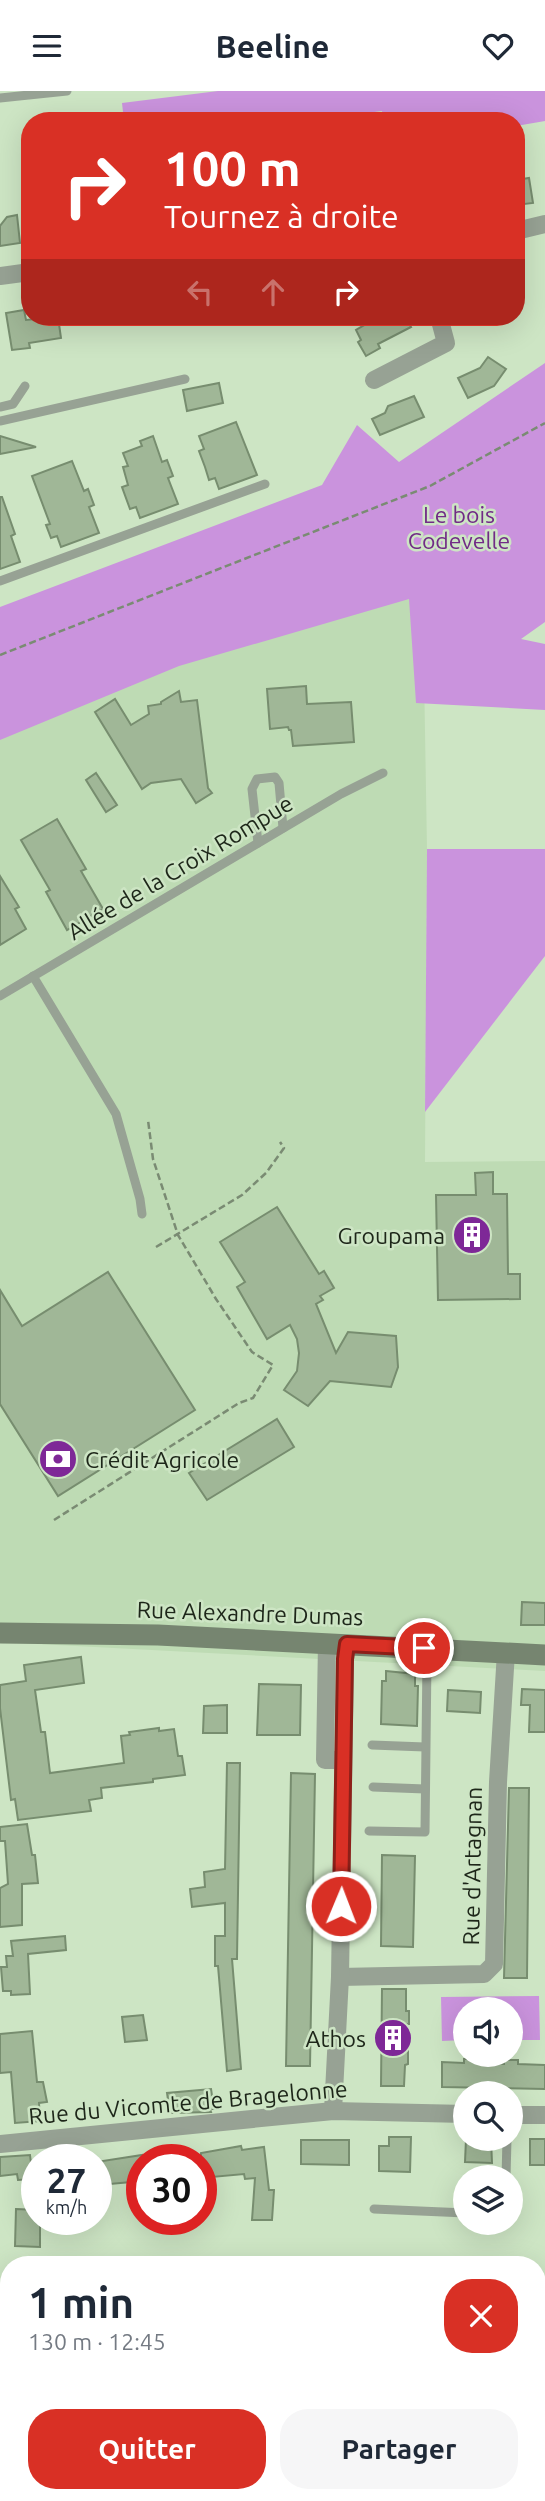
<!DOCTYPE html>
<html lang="fr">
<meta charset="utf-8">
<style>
:root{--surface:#fff;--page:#f6f6f7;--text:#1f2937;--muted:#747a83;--accent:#d93025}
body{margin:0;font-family:Ubuntu,sans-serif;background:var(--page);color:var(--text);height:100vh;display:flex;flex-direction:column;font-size:26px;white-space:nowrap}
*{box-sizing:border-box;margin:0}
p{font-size:23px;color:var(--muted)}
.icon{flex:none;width:38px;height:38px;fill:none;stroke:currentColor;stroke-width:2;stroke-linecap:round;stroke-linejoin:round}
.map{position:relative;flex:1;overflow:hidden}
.panel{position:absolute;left:0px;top:2165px;width:546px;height:247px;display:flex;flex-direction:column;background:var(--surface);border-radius:28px 28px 0 0;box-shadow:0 7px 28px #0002}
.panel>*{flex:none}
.top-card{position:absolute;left:21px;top:21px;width:504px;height:214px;border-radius:28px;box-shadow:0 7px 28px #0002;background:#d93025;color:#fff;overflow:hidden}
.buttons{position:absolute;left:453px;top:1906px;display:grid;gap:14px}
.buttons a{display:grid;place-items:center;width:70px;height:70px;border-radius:50%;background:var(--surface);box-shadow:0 7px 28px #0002;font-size:35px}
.speed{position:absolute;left:21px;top:2053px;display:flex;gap:14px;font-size:35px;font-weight:700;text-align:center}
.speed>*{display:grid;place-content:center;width:91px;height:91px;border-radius:50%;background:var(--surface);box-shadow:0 7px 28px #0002;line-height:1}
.speed small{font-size:18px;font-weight:400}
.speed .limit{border:10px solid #d22;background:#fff;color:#111}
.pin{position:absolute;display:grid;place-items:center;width:60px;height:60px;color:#fff;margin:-30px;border:4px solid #fff;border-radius:50%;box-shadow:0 2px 7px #0007}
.me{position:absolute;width:77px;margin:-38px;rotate:1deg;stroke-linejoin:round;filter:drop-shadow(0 0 5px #0008)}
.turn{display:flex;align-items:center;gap:24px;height:147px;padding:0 28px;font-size:32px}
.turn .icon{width:91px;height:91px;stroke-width:2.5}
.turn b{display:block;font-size:49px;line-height:60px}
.lanes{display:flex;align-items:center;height:66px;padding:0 28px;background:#0003;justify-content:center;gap:35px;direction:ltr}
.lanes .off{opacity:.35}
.round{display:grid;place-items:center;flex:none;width:74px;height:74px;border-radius:28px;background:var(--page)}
.summary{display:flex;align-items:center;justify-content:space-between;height:119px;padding:0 28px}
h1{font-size:42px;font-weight:700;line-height:52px}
.cta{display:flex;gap:14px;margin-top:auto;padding:14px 28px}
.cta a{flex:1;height:80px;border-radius:28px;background:var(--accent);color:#fff;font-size:28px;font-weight:700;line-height:80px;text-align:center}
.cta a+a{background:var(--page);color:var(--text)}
header{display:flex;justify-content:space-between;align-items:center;height:91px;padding:0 28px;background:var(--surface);font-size:32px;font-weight:700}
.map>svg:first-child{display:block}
.built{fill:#bedbb4}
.green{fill:#ca93dd}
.building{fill:#a0b797;stroke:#778d6f;stroke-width:2}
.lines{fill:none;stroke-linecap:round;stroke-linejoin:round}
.path{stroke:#7a8b73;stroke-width:2.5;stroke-dasharray:7 3.5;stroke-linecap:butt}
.lane{stroke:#97a294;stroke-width:9}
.street{stroke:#97a294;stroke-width:18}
.secondary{stroke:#768570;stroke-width:21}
.route-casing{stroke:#8d1f18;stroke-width:18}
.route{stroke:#d93025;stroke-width:12}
.labels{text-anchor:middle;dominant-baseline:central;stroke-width:5;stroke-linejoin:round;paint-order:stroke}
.park-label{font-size:23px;fill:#712b86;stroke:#cde5c4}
.street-label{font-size:23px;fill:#1d2619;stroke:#cde5c4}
.poi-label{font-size:23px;fill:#1d2619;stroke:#cde5c4;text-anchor:end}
</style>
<header><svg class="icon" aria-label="menu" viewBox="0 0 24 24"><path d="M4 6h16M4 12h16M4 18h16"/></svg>Beeline<svg class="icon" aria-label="heart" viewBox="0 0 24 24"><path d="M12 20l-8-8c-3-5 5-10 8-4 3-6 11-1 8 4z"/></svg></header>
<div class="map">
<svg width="545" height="2410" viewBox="0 0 545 2410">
<rect width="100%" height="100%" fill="#cde5c4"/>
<polygon class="built" points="422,463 427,758 425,1071 545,1070 545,1580 0,1551 0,648"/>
<g class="green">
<polygon points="218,0 545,0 545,30 516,35 516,30 384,30 382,20 351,24 348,30 124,30 122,12"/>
<polygon points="545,272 545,531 521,548 545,553 545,619 416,612 409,508 179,575 0,649 0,516 322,394 357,334 399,371"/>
<polygon points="427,758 545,758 545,865 425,1021"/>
<polygon points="539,1905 540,1949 511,1949 511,1918 466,1918 465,1949 442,1950 441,1906"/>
</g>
<g class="building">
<polygon points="529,87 533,112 516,114 516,89"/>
<polygon points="17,124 20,152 0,155 0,135 7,126"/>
<polygon points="24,219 26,229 58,226 61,247 29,252 30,257 12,259 6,222"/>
<polygon points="363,226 405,226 411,236 378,253 380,257 366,265 358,251 361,249 356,239 366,233"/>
<polygon points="488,266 506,278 494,295 468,307 458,287 480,277"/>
<polygon points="219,292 223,312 187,320 183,299"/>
<polygon points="414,305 424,326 380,344 372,328 385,322 388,315"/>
<polygon points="236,331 257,384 219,398 215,387 209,389 205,376 199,360 204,358 199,345"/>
<polygon points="0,345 36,356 0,363"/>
<polygon points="153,345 162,371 167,369 173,385 168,387 178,413 140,427 136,416 130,418 122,396 128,394 123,376 128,375 123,362 142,355 140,350"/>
<polygon points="72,370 84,400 88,398 94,414 89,416 99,442 61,456 57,445 51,447 46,434 50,433 32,385"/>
<polygon points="0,406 2,406 15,443 11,445 20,471 0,478"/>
<polygon points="306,595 307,613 351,611 354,651 293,655 291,639 289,639 288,636 270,638 267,598"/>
<polygon points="179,600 181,611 197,609 208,697 212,702 196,712 181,688 151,692 142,698 95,621 115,608 131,634 149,623 148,615 161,613 161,611"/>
<polygon points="96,682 117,714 106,721 86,689"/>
<polygon points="57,728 86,778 81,780 103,818 67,839 46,801 50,799 21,749"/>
<polygon points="0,785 19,816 15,818 26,838 0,854"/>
<polygon points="493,1081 493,1103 507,1103 508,1183 520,1183 520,1208 438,1209 436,1104 476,1104 475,1082"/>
<polygon points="277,1116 319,1183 324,1180 334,1197 320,1205 323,1209 316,1213 336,1262 348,1241 396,1245 398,1276 391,1296 330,1290 308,1315 284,1299 297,1280 299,1262 297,1248 290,1234 267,1248 237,1196 245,1191 220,1151"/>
<polygon points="108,1181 195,1319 58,1405 0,1313 0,1199 22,1235"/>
<polygon points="277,1328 294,1356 207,1409 189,1382"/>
<polygon points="522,1511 545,1512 545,1534 521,1534"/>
<polygon points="81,1566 84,1592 35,1599 41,1641 45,1641 50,1682 124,1672 121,1645 130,1644 129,1641 159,1637 159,1640 174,1638 178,1665 182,1665 185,1684 153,1688 153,1691 101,1697 102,1707 89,1709 91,1720 18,1729 15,1708 11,1709 0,1617 0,1594 26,1590 24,1574"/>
<polygon points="386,1580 415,1583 415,1595 418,1595 417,1635 381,1633 382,1590 386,1590"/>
<polygon points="259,1593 301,1594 300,1644 257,1644"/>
<polygon points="522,1598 545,1599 545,1641 529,1641 530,1614 521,1614"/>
<polygon points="448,1599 481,1601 480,1622 447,1620"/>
<polygon points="227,1614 227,1642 203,1642 204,1615"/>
<polygon points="227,1672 240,1672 237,1868 232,1868 241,1978 227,1980 218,1875 215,1875 215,1845 225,1845 225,1812 192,1816 190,1798 205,1796 204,1781 225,1778"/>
<polygon points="291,1682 315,1683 310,1975 286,1975"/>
<polygon points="509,1697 529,1697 527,1887 504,1887"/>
<polygon points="27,1733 32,1764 35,1764 38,1792 22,1793 22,1834 0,1836 0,1797 8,1793 5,1750 0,1750 0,1736"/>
<polygon points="382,1764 415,1765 413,1856 381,1855"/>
<polygon points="65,1845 66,1859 28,1863 30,1903 11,1904 11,1900 3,1900 1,1876 7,1876 6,1865 13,1865 11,1850"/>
<polygon points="382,1898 406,1898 406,1920 409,1920 409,1933 405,1933 405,1961 408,1960 408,1973 405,1974 404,1995 381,1995"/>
<polygon points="143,1924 147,1949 125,1951 122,1926"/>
<polygon points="32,1940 37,1991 43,1991 47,2011 39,2012 40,2030 15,2032 11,1981 0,1982 0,1943"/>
<polygon points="464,1968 477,1968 477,1972 504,1973 504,1969 518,1969 518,1973 545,1974 545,1998 442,1996 442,1971 464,1972"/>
<polygon points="211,1998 214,2018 210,2018 211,2021 170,2022 167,2002"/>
<polygon points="389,2046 411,2046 410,2081 379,2080 379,2055 389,2055"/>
<polygon points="466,2048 491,2048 492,2072 465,2071"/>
<rect x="530" y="2048" width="15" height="26"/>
<polygon points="301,2049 349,2049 349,2074 301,2073"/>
<polygon points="241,2055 242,2059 264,2056 269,2099 274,2099 272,2129 252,2129 255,2087 245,2088 244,2083 201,2087 201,2062"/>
<polygon points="30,2064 33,2088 18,2089 17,2083 0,2085 0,2066"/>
<polygon points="142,2064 142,2090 99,2094 96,2071"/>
<polygon points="16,2118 37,2119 37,2128 40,2128 40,2156 15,2155"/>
</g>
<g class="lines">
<g class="path">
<polyline points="0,564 430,395 545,332"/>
<polyline points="156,1156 242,1104 266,1082 284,1057 280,1051"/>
<polyline points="54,1429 239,1312 253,1307 273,1274 252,1261 216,1208 178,1144 153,1068 148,1029"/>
</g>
<g class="lane">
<polyline points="0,7 67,0"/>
<polyline points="0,316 13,313 25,295"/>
<polyline points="0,330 185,288"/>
<polyline points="0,490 265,393"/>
<polyline points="258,752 252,698 257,688 275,686 279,692 283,737"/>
<polyline points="33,885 116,1023 140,1108 142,1123"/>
<polyline points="0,905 341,703 383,682"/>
<polyline points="372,1654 425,1656"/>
<polyline points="373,1696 425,1698"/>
<polyline points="369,1740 425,1741 427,1568 425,1559"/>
<polyline points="506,2086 507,2048"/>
<polyline points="374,2118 466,2122"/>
</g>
<g class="street">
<polyline points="516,140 545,133"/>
<polyline points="0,185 30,181"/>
<polyline points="374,289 446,252 439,226"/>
<polyline points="327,1552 325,1669 343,1669"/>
<polyline points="340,1886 484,1883 494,1873 498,1691 506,1561"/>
<polyline points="333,2020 340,1886 345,1568 347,1553"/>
<polyline points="511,2024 545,2024"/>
<polyline points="0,2053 333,2020 466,2023"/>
</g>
<polyline class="secondary" points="0,1542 158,1544 545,1564"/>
</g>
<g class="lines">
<defs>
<polyline id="route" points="341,1815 345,1568 347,1553 424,1557"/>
</defs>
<use href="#route" class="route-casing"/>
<use href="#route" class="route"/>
</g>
<defs>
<symbol id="building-disc" viewBox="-11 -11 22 22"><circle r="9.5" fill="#7e2897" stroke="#cde5c4"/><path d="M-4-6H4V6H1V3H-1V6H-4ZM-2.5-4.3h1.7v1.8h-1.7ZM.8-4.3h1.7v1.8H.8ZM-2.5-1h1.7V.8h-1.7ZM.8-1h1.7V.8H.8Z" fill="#fff"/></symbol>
<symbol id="bank-disc" viewBox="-11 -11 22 22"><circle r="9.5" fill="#7e2897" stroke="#cde5c4"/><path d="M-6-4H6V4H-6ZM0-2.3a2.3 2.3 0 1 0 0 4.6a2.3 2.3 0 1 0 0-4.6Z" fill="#fff"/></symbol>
</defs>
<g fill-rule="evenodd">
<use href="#building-disc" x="450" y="1122" width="44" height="44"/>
<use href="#bank-disc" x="36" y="1346" width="44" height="44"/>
<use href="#building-disc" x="371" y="1925" width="44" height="44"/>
</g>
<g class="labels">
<g class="park-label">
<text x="459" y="423">Le bois<tspan x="459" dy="26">Codevelle</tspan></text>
</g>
<g class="street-label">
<text transform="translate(180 776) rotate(-31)">Allée de la Croix Rompue</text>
<text transform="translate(250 1522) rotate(2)">Rue Alexandre Dumas</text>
<text transform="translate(472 1775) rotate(-89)">Rue d'Artagnan</text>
<text transform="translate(188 2011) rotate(-5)">Rue du Vicomte de Bragelonne</text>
</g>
<g class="poi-label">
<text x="445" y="1144">Groupama</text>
<text x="85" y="1368" text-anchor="start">Crédit Agricole</text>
<text x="366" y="1947">Athos</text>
</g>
</g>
</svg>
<div class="buttons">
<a><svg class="icon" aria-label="sound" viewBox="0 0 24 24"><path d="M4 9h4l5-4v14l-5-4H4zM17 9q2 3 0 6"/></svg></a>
<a><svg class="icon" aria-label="search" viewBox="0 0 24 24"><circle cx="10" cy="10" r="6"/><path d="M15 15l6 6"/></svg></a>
<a><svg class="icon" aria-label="layers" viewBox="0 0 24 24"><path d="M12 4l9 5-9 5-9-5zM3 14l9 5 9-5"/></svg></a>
</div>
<div class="speed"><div>27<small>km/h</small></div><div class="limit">30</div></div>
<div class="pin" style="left:424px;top:1557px;background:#d93025"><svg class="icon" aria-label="arrive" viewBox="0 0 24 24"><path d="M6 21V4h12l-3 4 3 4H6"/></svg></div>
<svg class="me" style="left:341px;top:1815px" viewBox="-20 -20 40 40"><circle r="17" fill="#d93025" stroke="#fff" stroke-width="3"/><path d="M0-11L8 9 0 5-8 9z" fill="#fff"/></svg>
<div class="top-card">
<div class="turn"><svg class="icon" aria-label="right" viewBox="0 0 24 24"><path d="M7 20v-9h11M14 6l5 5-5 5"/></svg><div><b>100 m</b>Tournez à droite</div></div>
<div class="lanes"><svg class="icon off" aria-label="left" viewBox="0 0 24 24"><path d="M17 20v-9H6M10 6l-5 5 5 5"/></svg><svg class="icon off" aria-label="ahead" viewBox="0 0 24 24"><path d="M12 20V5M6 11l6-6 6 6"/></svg><svg class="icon" aria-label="right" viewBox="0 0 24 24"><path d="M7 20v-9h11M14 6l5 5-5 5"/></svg></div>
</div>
<section class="panel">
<div class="summary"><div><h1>1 min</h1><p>130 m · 12:45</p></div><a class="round" style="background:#d93025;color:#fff"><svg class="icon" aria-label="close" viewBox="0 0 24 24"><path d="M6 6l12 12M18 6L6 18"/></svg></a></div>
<div class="cta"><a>Quitter</a><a>Partager</a></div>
</section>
</div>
